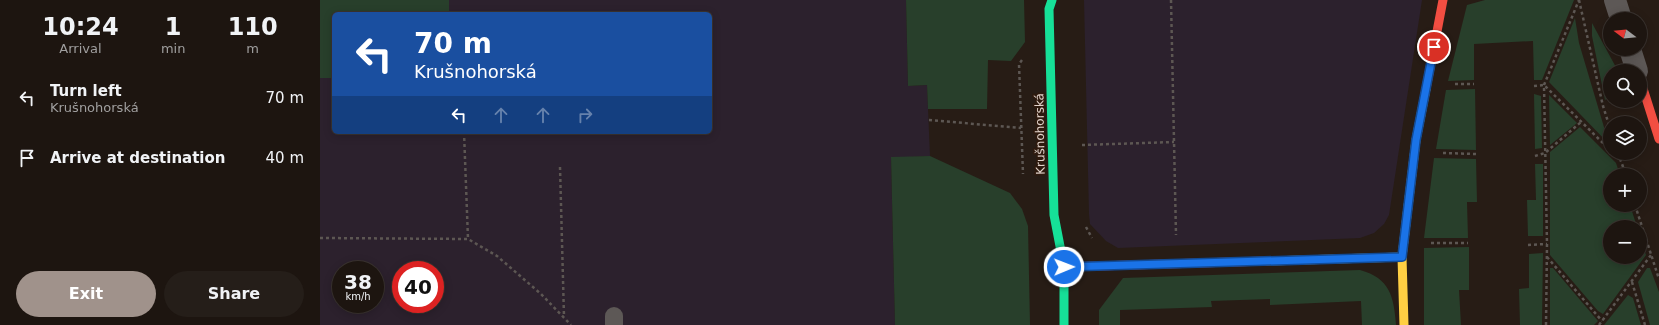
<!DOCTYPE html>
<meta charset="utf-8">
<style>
:root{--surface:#1d1510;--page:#251e19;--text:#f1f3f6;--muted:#a09f9f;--line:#3b3430;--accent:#a0928b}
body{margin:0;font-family:"DejaVu Sans",sans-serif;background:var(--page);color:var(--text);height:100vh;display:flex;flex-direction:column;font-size:15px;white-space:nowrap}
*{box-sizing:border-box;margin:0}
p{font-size:13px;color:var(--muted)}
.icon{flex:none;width:22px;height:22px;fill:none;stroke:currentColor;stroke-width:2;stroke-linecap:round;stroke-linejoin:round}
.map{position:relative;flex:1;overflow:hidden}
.drawer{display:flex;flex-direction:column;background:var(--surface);width:320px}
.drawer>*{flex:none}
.guide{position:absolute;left:12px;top:12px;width:380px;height:122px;border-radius:6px;box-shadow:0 2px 10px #0003,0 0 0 1px var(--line);background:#1a4fa0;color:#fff;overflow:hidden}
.needle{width:26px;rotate:286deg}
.fabs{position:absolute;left:1283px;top:12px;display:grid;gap:8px}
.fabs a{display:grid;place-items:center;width:44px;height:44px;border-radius:50%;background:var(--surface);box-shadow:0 2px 10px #0003,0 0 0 1px var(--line);font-size:20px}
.speed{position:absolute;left:12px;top:261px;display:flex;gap:8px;font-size:20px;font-weight:700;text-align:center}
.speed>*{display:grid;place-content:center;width:52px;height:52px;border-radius:50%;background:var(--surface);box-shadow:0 2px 10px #0003,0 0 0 1px var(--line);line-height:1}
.speed small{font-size:10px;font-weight:400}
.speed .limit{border:6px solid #d22;background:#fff;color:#111}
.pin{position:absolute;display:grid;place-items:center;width:34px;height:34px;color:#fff;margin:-17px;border:2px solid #fff;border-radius:50%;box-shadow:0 1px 4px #0007}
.me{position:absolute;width:44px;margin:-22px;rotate:89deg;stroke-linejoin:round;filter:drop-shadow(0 0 3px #0008)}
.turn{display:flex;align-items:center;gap:14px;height:84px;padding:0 16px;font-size:18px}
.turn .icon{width:52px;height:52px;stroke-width:2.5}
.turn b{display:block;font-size:28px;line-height:34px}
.lanes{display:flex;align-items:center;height:38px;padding:0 16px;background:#0003;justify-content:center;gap:20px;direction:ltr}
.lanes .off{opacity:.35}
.eta{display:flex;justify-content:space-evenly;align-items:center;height:68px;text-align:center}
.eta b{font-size:24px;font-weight:700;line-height:28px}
.cta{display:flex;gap:8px;margin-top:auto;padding:8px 16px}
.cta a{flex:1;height:46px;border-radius:24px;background:var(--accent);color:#fff;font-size:16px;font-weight:700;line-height:46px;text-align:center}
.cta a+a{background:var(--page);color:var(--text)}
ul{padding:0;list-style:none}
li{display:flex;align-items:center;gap:12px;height:60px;padding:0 16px}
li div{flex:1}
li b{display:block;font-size:15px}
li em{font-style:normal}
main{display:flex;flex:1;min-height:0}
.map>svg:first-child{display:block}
.education{fill:#2c212d;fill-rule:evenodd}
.green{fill:#283f2b}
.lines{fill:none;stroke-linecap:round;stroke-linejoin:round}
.path{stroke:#5d5753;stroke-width:2.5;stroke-dasharray:3 3;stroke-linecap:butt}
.lane{stroke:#5d5856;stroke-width:18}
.street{stroke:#5d5856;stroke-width:22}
.fast{stroke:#16e098;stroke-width:9}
.slow{stroke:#ffcf43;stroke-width:9}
.jam{stroke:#f24e42;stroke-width:9}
.route-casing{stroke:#114b97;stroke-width:10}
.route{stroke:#1a73e8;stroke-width:7}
.labels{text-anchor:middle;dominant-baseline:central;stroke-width:3.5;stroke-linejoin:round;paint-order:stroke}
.street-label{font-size:12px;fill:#e1d2ca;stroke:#2e1a0e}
</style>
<main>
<section class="drawer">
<div class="eta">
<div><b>10:24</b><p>Arrival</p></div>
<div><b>1</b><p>min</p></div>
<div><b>110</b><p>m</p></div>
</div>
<ul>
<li><svg class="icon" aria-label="left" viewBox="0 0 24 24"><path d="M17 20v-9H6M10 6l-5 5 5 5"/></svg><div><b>Turn left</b><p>Krušnohorská</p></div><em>70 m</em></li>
<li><svg class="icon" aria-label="arrive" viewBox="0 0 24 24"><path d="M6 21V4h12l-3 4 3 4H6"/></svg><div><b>Arrive at destination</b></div><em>40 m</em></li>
</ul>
<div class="cta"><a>Exit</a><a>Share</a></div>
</section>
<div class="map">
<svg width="1339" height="325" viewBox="0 0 1339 325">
<rect width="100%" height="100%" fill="#271c15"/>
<g class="education">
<path d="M0 0H586L588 86 607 85 610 156 571 158 575 325H0ZM14 14H390V132H14ZM21 270H55V304H21ZM81 270H115V304H81Z"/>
<polygon points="764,0 1102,0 1069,215 1064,224 1054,233 1040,238 798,248 786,241 770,224 769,214"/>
</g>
<g class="green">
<polygon points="0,0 129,0 129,14 14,14 14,78 0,78"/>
<polygon points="586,0 704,0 705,42 691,61 668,60 667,109 608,109 607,85 588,86"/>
<polygon points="1165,0 1254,0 1222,80 1214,80 1213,41 1154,44 1154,80 1128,81 1147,5"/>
<polygon points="1255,18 1259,43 1289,144 1229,82"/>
<polygon points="1272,23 1298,71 1290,71 1290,96 1285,100 1272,36"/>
<polygon points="1155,89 1156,150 1116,149 1126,90"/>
<polygon points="1214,94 1221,96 1222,148 1215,149"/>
<polygon points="1229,95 1257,123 1230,145"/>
<polygon points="1260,127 1296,163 1300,175 1290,175 1290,205 1310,205 1317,227 1290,227 1290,257 1320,257 1320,236 1326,255 1283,314 1278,311 1230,255 1230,152"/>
<polygon points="610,156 690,193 702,209 708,226 710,325 575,325 571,157"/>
<polygon points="1114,158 1156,159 1157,202 1147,202 1148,238 1104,238"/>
<polygon points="1215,164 1223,164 1223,236 1208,236 1207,200 1216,200"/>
<polygon points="1149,247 1149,290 1139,290 1141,325 1104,325 1104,248"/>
<polygon points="1223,253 1222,325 1200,325 1199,289 1209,288 1209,254"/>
<polygon points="1230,268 1233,268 1278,321 1274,325 1230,325"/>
<polygon points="1327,268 1330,268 1339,292 1339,325 1330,325 1318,282"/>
<path d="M1040 270C1070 278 1074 297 1076 325H1042L1041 301 950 305V299L891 301 892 307 800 310V325H779V310L803 278Z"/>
<polygon points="1308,295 1313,298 1321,325 1284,325"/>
</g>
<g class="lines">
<g class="path">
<polyline points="851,0 856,235"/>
<polyline points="1259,0 1283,106 1290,128"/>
<polyline points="702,60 699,64 703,174"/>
<polyline points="1135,84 1154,84"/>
<polyline points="1214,86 1224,85 1290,150"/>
<polyline points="609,120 701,128"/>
<polyline points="144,132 148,239"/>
<polyline points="762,145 854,142"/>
<polyline points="1123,153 1156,154"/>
<polyline points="1293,153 1300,160"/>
<polyline points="1298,153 1306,175"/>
<polyline points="1215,156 1225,153 1261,122"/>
<polyline points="240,167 244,317"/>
<polyline points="1315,205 1339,279"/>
<polyline points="766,227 772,238"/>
<polyline points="0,238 148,239 177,256 221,294 251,325"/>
<polyline points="1111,243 1148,243"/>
<polyline points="1208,245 1227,244"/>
<polyline points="1227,257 1282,321"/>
<polyline points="1312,282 1325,325"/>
<polyline points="1226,325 1227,244 1224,85 1259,0"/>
<polyline points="1279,325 1331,255"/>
</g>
<polyline class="lane" points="294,316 294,325"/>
<g class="street">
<polyline points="1295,0 1301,19"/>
<polyline points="1310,49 1317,71"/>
</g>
<polyline class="fast" points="732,0 729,9 734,215 744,267 744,325"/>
<g class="slow">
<polyline points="947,261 1082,257"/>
<polyline points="1084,325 1082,257 1096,140 1106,89"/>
</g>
<g class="jam">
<polyline points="1320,79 1339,139"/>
<polyline points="1106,89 1123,0"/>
<polyline points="744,267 947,261"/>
</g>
</g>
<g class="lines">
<defs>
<polyline id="route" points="744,267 1082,257 1096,140 1114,47"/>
</defs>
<use href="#route" class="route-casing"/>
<use href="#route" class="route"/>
</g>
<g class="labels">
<g class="street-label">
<text transform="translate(720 134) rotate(-91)">Krušnohorská</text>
</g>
</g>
</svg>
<div class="fabs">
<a><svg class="needle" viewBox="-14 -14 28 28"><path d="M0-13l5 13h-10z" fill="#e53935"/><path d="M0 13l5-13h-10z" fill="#a09f9f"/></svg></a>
<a><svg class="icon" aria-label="search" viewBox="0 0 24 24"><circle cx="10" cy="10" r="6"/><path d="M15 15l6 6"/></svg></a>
<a><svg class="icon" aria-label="layers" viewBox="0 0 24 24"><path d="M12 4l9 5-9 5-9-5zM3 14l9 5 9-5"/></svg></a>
<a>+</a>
<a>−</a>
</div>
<div class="speed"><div>38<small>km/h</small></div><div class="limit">40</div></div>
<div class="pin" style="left:1114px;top:47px;background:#d93025"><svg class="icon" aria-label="arrive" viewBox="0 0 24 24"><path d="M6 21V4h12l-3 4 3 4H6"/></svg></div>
<svg class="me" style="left:744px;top:267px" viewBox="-20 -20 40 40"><circle r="17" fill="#1a73e8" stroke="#fff" stroke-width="3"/><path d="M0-11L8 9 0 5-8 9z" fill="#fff"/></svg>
<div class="guide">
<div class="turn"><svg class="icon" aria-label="left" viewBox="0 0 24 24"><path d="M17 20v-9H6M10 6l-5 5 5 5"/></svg><div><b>70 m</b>Krušnohorská</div></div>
<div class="lanes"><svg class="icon" aria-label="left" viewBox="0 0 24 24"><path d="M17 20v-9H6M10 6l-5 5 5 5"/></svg><svg class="icon off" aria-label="ahead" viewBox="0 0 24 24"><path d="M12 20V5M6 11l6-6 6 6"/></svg><svg class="icon off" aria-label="ahead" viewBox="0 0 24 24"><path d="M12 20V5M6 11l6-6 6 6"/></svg><svg class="icon off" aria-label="right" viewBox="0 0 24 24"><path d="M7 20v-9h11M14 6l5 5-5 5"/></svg></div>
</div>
</div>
</main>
